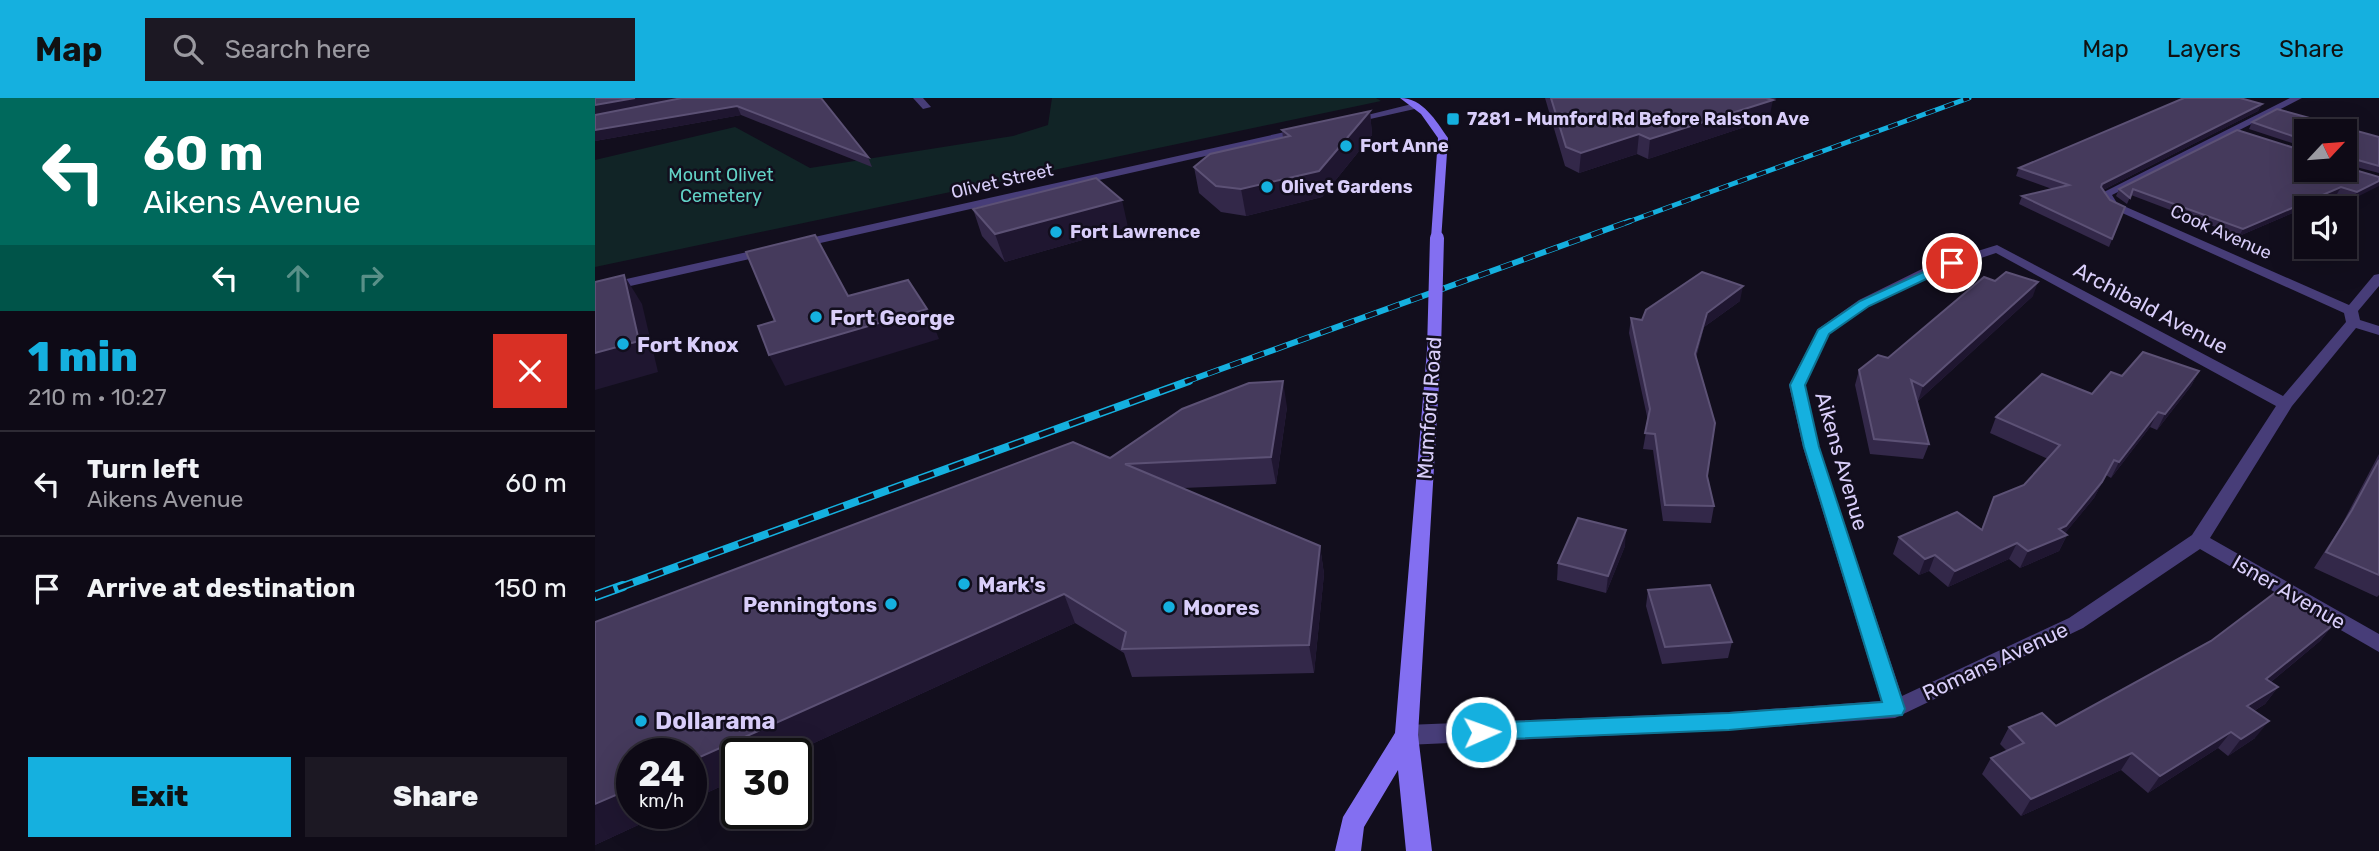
<!DOCTYPE html>
<meta charset="utf-8">
<style>
:root{--surface:#0e0a16;--page:#1c1823;--text:#f1f3f6;--muted:#9b9aa1;--line:#2e2b35;--accent:#15b0df}
body{margin:0;font-family:Rubik,sans-serif;background:var(--page);color:var(--text);height:100vh;display:flex;flex-direction:column;font-size:26px;white-space:nowrap}
*{box-sizing:border-box;margin:0}
p{font-size:23px;color:var(--muted)}
.icon{flex:none;width:38px;height:38px;fill:none;stroke:currentColor;stroke-width:2;stroke-linecap:round;stroke-linejoin:round}
.map{position:relative;flex:1;overflow:hidden}
.sheet{display:flex;flex-direction:column;background:var(--surface);width:595px}
.sheet>*{flex:none}
.hud{background:#00695c;color:#fff;overflow:hidden}
.needle{width:46px;rotate:64deg}
.tools{position:absolute;left:1699px;top:21px;display:grid;gap:14px}
.tools a{display:grid;place-items:center;width:63px;height:63px;border-radius:0px;background:var(--surface);box-shadow:0 7px 28px #0002,0 0 0 2px var(--line);font-size:35px}
.speed{position:absolute;left:21px;top:640px;display:flex;gap:14px;font-size:35px;font-weight:700;text-align:center}
.speed>*{display:grid;place-content:center;width:91px;height:91px;border-radius:50%;background:var(--surface);box-shadow:0 7px 28px #0002,0 0 0 2px var(--line);line-height:1}
.speed small{font-size:18px;font-weight:400}
.speed .limit{border:4px solid #111;border-radius:10px;background:#fff;color:#111}
.pin{position:absolute;display:grid;place-items:center;width:60px;height:60px;color:#fff;margin:-30px;border:4px solid #fff;border-radius:50%;box-shadow:0 2px 7px #0007}
.me{position:absolute;width:77px;margin:-38px;rotate:88deg;stroke-linejoin:round;filter:drop-shadow(0 0 5px #0008)}
.turn{display:flex;align-items:center;gap:24px;height:147px;padding:0 28px;font-size:32px}
.turn .icon{width:91px;height:91px;stroke-width:2.5}
.turn b{display:block;font-size:49px;line-height:60px}
.lanes{display:flex;align-items:center;height:66px;padding:0 28px;background:#0003;justify-content:center;gap:35px;direction:ltr}
.lanes .off{opacity:.35}
.round{display:grid;place-items:center;flex:none;width:74px;height:74px;border-radius:0px;background:var(--page)}
.summary{display:flex;align-items:center;justify-content:space-between;height:119px;padding:0 28px}
h1{font-size:42px;font-weight:800;line-height:52px;color:var(--accent)}
.primary-button{display:flex;gap:14px;margin-top:auto;padding:14px 28px}
.primary-button a{flex:1;height:80px;border-radius:0px;background:var(--accent);color:#111;font-size:28px;font-weight:800;line-height:80px;text-align:center}
.primary-button a+a{background:var(--page);color:var(--text)}
ul{padding:0;list-style:none}
li{display:flex;align-items:center;gap:21px;height:105px;padding:0 28px;border-top:2px solid var(--line)}
li div{flex:1}
li b{display:block;font-size:26px}
li em{font-style:normal}
header{display:flex;align-items:center;gap:42px;box-sizing:border-box;height:98px;padding:0 35px;background:var(--accent);color:#111}
header strong{font-size:33px}
nav{display:flex;gap:38px;margin-inline-start:auto;font-size:24px}
.search{width:490px;height:63px;background:var(--page);display:flex;align-items:center;gap:18px;box-sizing:border-box;padding:0 24px;border-radius:0px;color:var(--muted);font-size:26px}
main{display:flex;flex:1;min-height:0}
.map>svg:first-child{display:block}
.green{fill:#112426}
.lines{fill:none;stroke-linecap:round;stroke-linejoin:round}
.street{fill:#473d78;fill-rule:evenodd}
.secondary{fill:#836ff1;fill-rule:evenodd}
.rail-far3-casing{stroke:#15b0df;stroke-width:5}
.rail-far2-casing{stroke:#15b0df;stroke-width:6}
.rail-far1-casing{stroke:#15b0df;stroke-width:8}
.rail-casing{stroke:#15b0df;stroke-width:10}
.rail-far3{stroke:#120e1d;stroke-width:3.5;stroke-dasharray:10;stroke-linecap:butt}
.rail-far2{stroke:#120e1d;stroke-width:4.5;stroke-dasharray:12;stroke-linecap:butt}
.rail-far1{stroke:#120e1d;stroke-width:5;stroke-dasharray:16;stroke-linecap:butt}
.rail{stroke:#120e1d;stroke-width:7;stroke-dasharray:20;stroke-linecap:butt}
.secondary-bridge{stroke:#836ff1;stroke-width:14}
.wall{fill:#332849}
.shaded-wall{fill:#1f1630}
.building{fill:#453a5c;stroke:#5c5175;stroke-width:2}
.route{fill:#15b0df;stroke:#0e7291;stroke-width:2}
.poi-dot{fill:#15b0df;stroke:#120e1d;stroke-width:2.5}
.labels{text-anchor:middle;dominant-baseline:central;stroke-width:5;stroke-linejoin:round;paint-order:stroke}
.far-poi-label{font-size:18px;font-weight:bold;fill:#d9cefa;stroke:#120e1d;text-anchor:start}
.far-park-label{font-size:18px;fill:#62d2c6;stroke:#120e1d}
.far-street-label{font-size:18px;fill:#d9cefa;stroke:#120e1d}
.street-label{font-size:21px;fill:#d9cefa;stroke:#120e1d}
.poi-label{font-size:21px;font-weight:bold;fill:#d9cefa;stroke:#120e1d;text-anchor:start}
.near-poi-label{font-size:24px;font-weight:bold;fill:#d9cefa;stroke:#120e1d;text-anchor:start}
</style>
<header>
<strong>Map</strong>
<div class="search"><svg class="icon" aria-label="search" viewBox="0 0 24 24"><circle cx="10" cy="10" r="6"/><path d="M15 15l6 6"/></svg>Search here</div>
<nav><a>Map</a><a>Layers</a><a>Share</a></nav>
</header>
<main>
<section class="sheet">
<div class="hud">
<div class="turn"><svg class="icon" aria-label="left" viewBox="0 0 24 24"><path d="M17 20v-9H6M10 6l-5 5 5 5"/></svg><div><b>60 m</b>Aikens Avenue</div></div>
<div class="lanes"><svg class="icon" aria-label="left" viewBox="0 0 24 24"><path d="M17 20v-9H6M10 6l-5 5 5 5"/></svg><svg class="icon off" aria-label="ahead" viewBox="0 0 24 24"><path d="M12 20V5M6 11l6-6 6 6"/></svg><svg class="icon off" aria-label="right" viewBox="0 0 24 24"><path d="M7 20v-9h11M14 6l5 5-5 5"/></svg></div>
</div>
<div class="summary"><div><h1>1 min</h1><p>210 m · 10:27</p></div><a class="round" style="background:#d93025;color:#fff"><svg class="icon" aria-label="close" viewBox="0 0 24 24"><path d="M6 6l12 12M18 6L6 18"/></svg></a></div>
<ul>
<li><svg class="icon" aria-label="left" viewBox="0 0 24 24"><path d="M17 20v-9H6M10 6l-5 5 5 5"/></svg><div><b>Turn left</b><p>Aikens Avenue</p></div><em>60 m</em></li>
<li><svg class="icon" aria-label="arrive" viewBox="0 0 24 24"><path d="M6 21V4h12l-3 4 3 4H6"/></svg><div><b>Arrive at destination</b></div><em>150 m</em></li>
</ul>
<div class="primary-button"><a>Exit</a><a>Share</a></div>
</section>
<div class="map">
<svg width="1784" height="753" viewBox="0 0 1784 753">
<rect width="100%" height="100%" fill="#120e1d"/>
<polygon class="green" points="457,0 781,0 786,3 0,169 0,62 140,29 215,70 418,38 453,27"/>
<g class="lines">
<g class="street">
<polygon points="318,0 328,0 336,9 328,11"/>
<path d="M1695 0H1707L1517 97 1522 105 1754 207 1779 177 1784 176V188L1763 213 1765 222 1784 228V237L1761 230 1697 308 1615 440 1784 536V554L1605 451 1488 530 1300 620 1134 632 811 647 803 644 799 637 803 630 811 627 1134 614 1286 603 1208 349 1194 287 1223 231 1264 202 1331 169 1402 147 1688 298 1751 224 1749 215 1514 109 1505 96ZM1401 155 1681 308 1597 437 1474 520 1307 598 1224 349 1210 287 1234 236 1274 208 1341 175Z"/>
<polygon points="821,5 826,8 824,10 753,26 748,23"/>
<polygon points="708,30 712,31 712,35 0,196 0,188"/>
</g>
<g class="secondary">
<path d="M805 0C828 0 841 23 853 40L846 143 836 140 843 40 826 16Z"/>
<polygon points="839,248 846,252 823,637 837,753 811,753 803,672 769,729 766,753 740,753 748,719 800,635 832,252"/>
</g>
<defs>
<polyline id="rail-far3" points="1030,125 1374,0"/>
<polyline id="rail-far2" points="590,284 1035,123"/>
<polyline id="rail-far1" points="23,490 594,283"/>
<polyline id="rail" points="0,498 28,488"/>
</defs>
<use href="#rail-far3" class="rail-far3-casing"/>
<use href="#rail-far2" class="rail-far2-casing"/>
<use href="#rail-far1" class="rail-far1-casing"/>
<use href="#rail" class="rail-casing"/>
<use href="#rail-far3" class="rail-far3"/>
<use href="#rail-far2" class="rail-far2"/>
<use href="#rail-far1" class="rail-far1"/>
<use href="#rail" class="rail"/>
<polyline class="secondary-bridge" points="839,252 842,140"/>
</g>
<g class="wall">
<polygon points="147,0 273,59 277,69 146,17 0,43 0,17"/>
<polygon points="950,0 1182,0 1176,2 1174,21 1053,61 1042,56 984,75 970,68"/>
<polygon points="1667,6 1663,13 1508,92 1515,102 1530,109 1514,149 1424,106 1427,98 1457,91 1421,78 1424,70"/>
<polygon points="1682,11 1784,39 1784,75 1750,66 1750,33 1712,33 1712,50 1654,31 1657,24"/>
<polygon points="775,13 777,37 727,99 651,118 626,114 604,95 599,69 688,40 687,32"/>
<polygon points="1712,72 1784,79 1758,101 1742,96 1644,138 1536,97 1532,106 1521,98 1524,91"/>
<polygon points="378,111 533,129 410,164 387,138"/>
<polygon points="1438,198 1323,303 1321,301 1334,346 1328,361 1275,356 1260,287 1264,272"/>
<polygon points="1145,203 1109,229 1101,260 1112,378 1119,408 1116,425 1068,423 1058,352 1048,351 1053,323 1034,235 1036,220 1047,222"/>
<polygon points="1604,273 1596,288 1562,332 1555,329 1516,380 1511,377 1499,400 1470,435 1472,437 1464,453 1425,470 1414,461 1353,489 1334,473 1324,477 1298,456 1304,439 1386,432 1399,399 1429,387 1453,361 1395,335 1401,319 1497,296 1527,278"/>
<polygon points="692,309 681,386 588,390 725,448 729,476 719,575 537,579 529,555 480,525 195,656 142,656 142,681 96,702 96,656 37,716 67,716 0,747 0,524 515,360"/>
<polygon points="1784,356 1784,497 1782,499 1719,470 1746,428"/>
<polygon points="1030,448 1011,495 962,482 963,465"/>
<polygon points="1053,492 1137,544 1133,560 1067,566 1051,508"/>
<polygon points="1738,527 1725,543 1676,584 1683,589 1670,606 1659,613 1660,640 1633,658 1623,650 1553,695 1526,672 1426,718 1387,676 1396,660 1412,653 1405,646 1414,629 1461,628"/>
</g>
<g class="shaded-wall">
<polygon points="40,0 99,0 0,17 0,7"/>
<polygon points="1178,2 1174,21 1053,61 1055,41"/>
<polygon points="1667,6 1663,13 1504,94 1507,86"/>
<polygon points="142,8 146,17 0,43 0,32"/>
<polygon points="775,13 777,37 727,99 651,118 646,91"/>
<polygon points="1044,36 1042,56 984,75 986,55"/>
<polygon points="1784,83 1784,88 1758,101 1762,94"/>
<polygon points="1746,89 1742,96 1644,138 1648,131"/>
<polygon points="527,102 533,129 410,164 400,136"/>
<polygon points="29,177 47,206 63,274 0,292 0,255"/>
<polygon points="1443,184 1438,198 1323,303 1328,288"/>
<polygon points="1148,188 1145,203 1109,229 1097,271 1100,256 1112,215"/>
<polygon points="332,211 344,241 190,288 174,257"/>
<polygon points="1604,273 1596,288 1562,332 1570,316"/>
<polygon points="688,283 692,309 681,386 676,359"/>
<polygon points="1563,314 1555,329 1516,380 1524,364"/>
<polygon points="1519,362 1499,400 1467,439 1472,437 1464,453 1425,470 1433,453 1464,431"/>
<polygon points="1031,432 1030,448 1011,495 1013,478"/>
<polygon points="1422,445 1414,461 1353,489 1360,473"/>
<polygon points="725,448 729,476 719,575 714,547"/>
<polygon points="1340,457 1334,473 1324,477 1330,461"/>
<polygon points="469,496 480,525 195,656 142,656 142,681 96,702 96,663"/>
<polygon points="1738,527 1725,543 1659,598 1671,581"/>
<polygon points="1683,589 1670,606 1639,625 1652,608"/>
<polygon points="1674,623 1660,640 1633,658 1646,641"/>
<polygon points="1636,634 1623,650 1553,695 1565,678"/>
<polygon points="1537,655 1526,672 1426,718 1436,701"/>
<polygon points="37,690 37,716 67,716 0,747 0,706"/>
</g>
<g class="building">
<polygon points="0,0 40,0 0,7"/>
<polygon points="87,0 226,0 273,59 142,8 0,32 0,17"/>
<polygon points="956,0 1171,0 1178,2 1055,41 1044,36 986,55 971,49"/>
<polygon points="1589,0 1645,0 1667,6 1507,86 1506,89 1515,102 1530,109 1517,141 1427,98 1474,87 1424,70"/>
<polygon points="1682,11 1784,39 1784,68 1752,59 1750,62 1750,33 1712,33 1712,43 1657,24"/>
<polygon points="775,13 724,73 646,91 621,88 599,69 615,56 695,38 687,32"/>
<polygon points="1642,32 1712,54 1712,72 1750,72 1750,69 1784,79 1784,83 1762,94 1746,89 1648,131 1538,91 1535,100 1524,91"/>
<polygon points="501,80 527,102 400,136 378,111"/>
<polygon points="220,137 253,198 313,182 332,211 174,257 163,228 180,223 151,154"/>
<polygon points="1107,174 1148,188 1112,215 1100,256 1120,325 1112,378 1119,408 1070,407 1060,336 1050,335 1055,311 1036,220 1047,222 1051,212"/>
<polygon points="1411,174 1443,184 1328,288 1316,282 1334,346 1279,341 1264,272 1283,257 1293,260 1389,179 1400,183"/>
<polygon points="29,177 44,243 0,255 0,184"/>
<polygon points="1548,254 1604,273 1570,316 1563,314 1524,364 1519,362 1507,384 1471,428 1464,431 1472,437 1433,453 1422,445 1360,473 1340,457 1330,461 1304,439 1362,414 1387,432 1399,399 1429,387 1465,347 1401,319 1447,276 1497,296 1516,274 1527,278"/>
<polygon points="688,283 676,359 530,366 725,448 714,547 527,551 531,534 469,496 96,663 96,656 37,656 37,690 0,706 0,524 478,344 515,360 587,311 654,285"/>
<polygon points="1784,362 1784,477 1731,454 1757,412"/>
<polygon points="983,420 1031,432 1013,478 963,465"/>
<polygon points="1115,487 1137,544 1070,549 1053,492"/>
<polygon points="1681,494 1738,527 1671,581 1683,589 1652,608 1674,623 1646,641 1636,634 1565,678 1537,655 1436,701 1396,660 1429,645 1414,629 1447,615 1461,628 1616,543"/>
</g>
<polygon class="route" points="1357,161 1363,165 1361,167 1274,208 1234,236 1210,287 1224,349 1310,611 1307,617 1134,632 886,642 878,640 875,634 878,628 886,625 1134,615 1287,604 1209,349 1195,287 1223,232 1265,203"/>
<g class="poi-dot">
<rect x="851" y="14" width="14" height="14" rx="3.5"/>
<circle cx="751" cy="48" r="7"/>
<circle cx="672" cy="89" r="7"/>
<circle cx="461" cy="134" r="7"/>
<circle cx="221" cy="219" r="7"/>
<circle cx="28" cy="246" r="7"/>
<circle cx="369" cy="486" r="7"/>
<circle cx="296" cy="506" r="7"/>
<circle cx="574" cy="509" r="7"/>
<circle cx="46" cy="623" r="7"/>
</g>
<g class="labels">
<g class="far-poi-label">
<text x="872" y="21">7281 - Mumford Rd Before Ralston Ave</text>
<text x="765" y="48">Fort Anne</text>
<text x="686" y="89">Olivet Gardens</text>
<text x="475" y="134">Fort Lawrence</text>
</g>
<g class="far-park-label">
<text x="126" y="77">Mount Olivet<tspan x="126" dy="21">Cemetery</tspan></text>
</g>
<g class="far-street-label">
<text transform="translate(407 83) rotate(-13)">Olivet Street</text>
<text transform="translate(1626 134) rotate(24)">Cook Avenue</text>
</g>
<g class="street-label">
<text transform="translate(1556 210) rotate(28)">Archibald Avenue</text>
<text transform="translate(834 310) rotate(-86)">Mumford Road</text>
<text transform="translate(1247 363) rotate(74)">Aikens Avenue</text>
<text transform="translate(1694 494) rotate(30)">Isner Avenue</text>
<text transform="translate(1400 563) rotate(-25)">Romans Avenue</text>
</g>
<g class="poi-label">
<text x="235" y="219">Fort George</text>
<text x="42" y="246">Fort Knox</text>
<text x="383" y="486">Mark's</text>
<text x="282" y="506" text-anchor="end">Penningtons</text>
<text x="588" y="509">Moores</text>
</g>
<g class="near-poi-label">
<text x="60" y="623">Dollarama</text>
</g>
</g>
</svg>
<div class="tools">
<a><svg class="needle" viewBox="-14 -14 28 28"><path d="M0-13l5 13h-10z" fill="#e53935"/><path d="M0 13l5-13h-10z" fill="#9b9aa1"/></svg></a>
<a><svg class="icon" aria-label="sound" viewBox="0 0 24 24"><path d="M4 9h4l5-4v14l-5-4H4zM17 9q2 3 0 6"/></svg></a>
</div>
<div class="speed"><div>24<small>km/h</small></div><div class="limit">30</div></div>
<div class="pin" style="left:1357px;top:165px;background:#d93025"><svg class="icon" aria-label="arrive" viewBox="0 0 24 24"><path d="M6 21V4h12l-3 4 3 4H6"/></svg></div>
<svg class="me" style="left:886px;top:634px" viewBox="-20 -20 40 40"><circle r="17" fill="#15b0df" stroke="#fff" stroke-width="3"/><path d="M0-11L8 9 0 5-8 9z" fill="#fff"/></svg>
</div>
</main>
